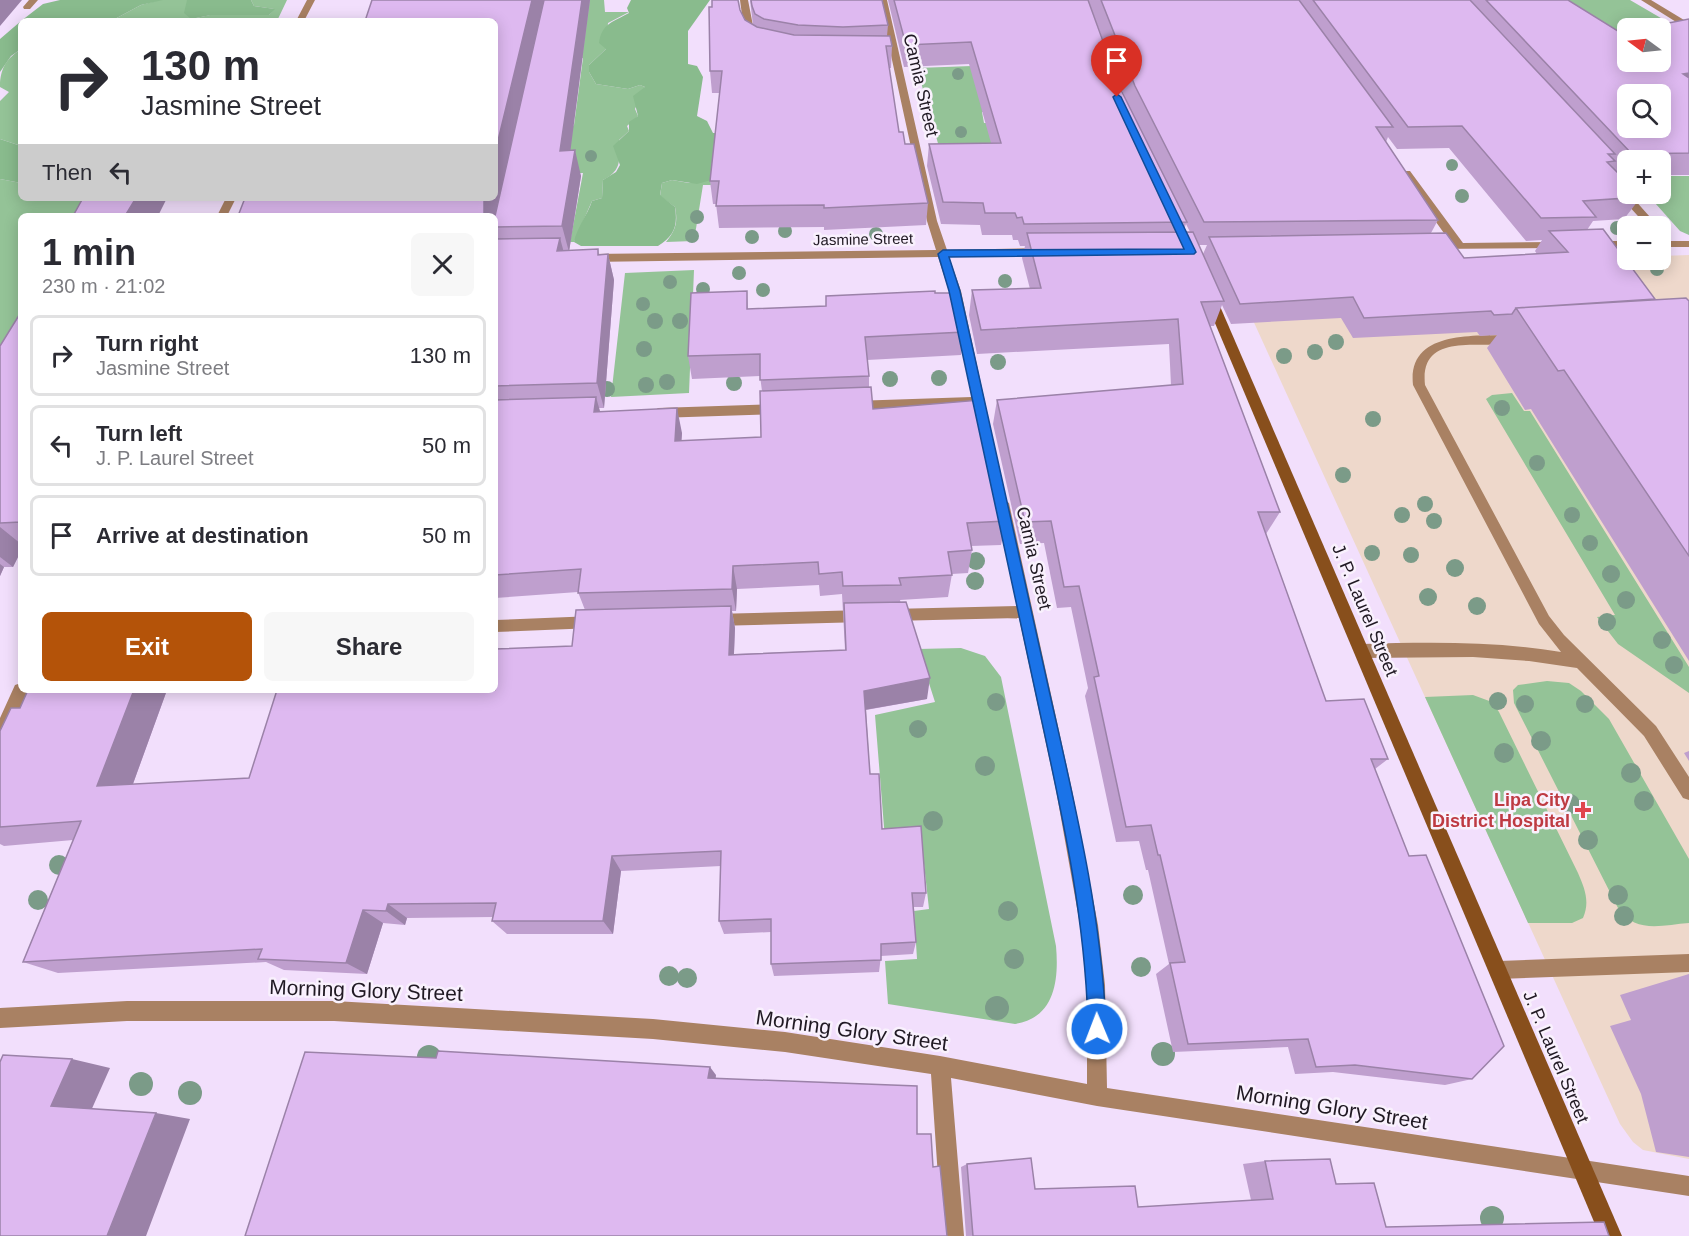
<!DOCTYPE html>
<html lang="en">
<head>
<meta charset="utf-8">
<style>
  body { margin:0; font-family:Arial,sans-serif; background:#f7f7f7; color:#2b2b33; height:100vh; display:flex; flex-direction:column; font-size:22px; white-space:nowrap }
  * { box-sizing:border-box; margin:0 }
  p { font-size:20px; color:#7c7c81 }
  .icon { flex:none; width:33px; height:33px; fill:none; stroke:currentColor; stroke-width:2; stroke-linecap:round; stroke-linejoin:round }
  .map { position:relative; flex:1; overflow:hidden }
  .details { position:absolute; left:18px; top:213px; width:480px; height:480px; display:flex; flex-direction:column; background:#fff; border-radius:9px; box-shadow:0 3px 15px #0003 }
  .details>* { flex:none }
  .banner { position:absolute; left:18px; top:18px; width:480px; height:183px; border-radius:9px; box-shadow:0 3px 15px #0003; background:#fff; color:#2b2b33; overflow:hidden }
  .needle { width:39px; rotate:285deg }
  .fabs { position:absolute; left:1617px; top:18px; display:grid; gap:12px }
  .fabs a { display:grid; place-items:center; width:54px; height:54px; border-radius:9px; background:#fff; box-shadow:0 3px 15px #0003; font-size:30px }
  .pin { position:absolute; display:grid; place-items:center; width:51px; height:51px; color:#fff; margin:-62px -26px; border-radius:50% 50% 50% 0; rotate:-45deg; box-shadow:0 0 6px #0007 }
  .pin .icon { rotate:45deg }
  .me { position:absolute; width:66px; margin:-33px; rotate:359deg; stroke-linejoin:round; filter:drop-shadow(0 0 4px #0008) }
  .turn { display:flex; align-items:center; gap:21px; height:126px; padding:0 24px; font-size:27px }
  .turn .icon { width:78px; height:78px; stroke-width:2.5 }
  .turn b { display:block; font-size:42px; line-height:51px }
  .then { display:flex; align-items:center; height:57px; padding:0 24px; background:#0003; gap:12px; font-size:22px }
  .round { display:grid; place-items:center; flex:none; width:63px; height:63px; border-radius:9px; background:#f7f7f7 }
  .headline { display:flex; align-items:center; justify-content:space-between; height:102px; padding:0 24px }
  h1 { font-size:36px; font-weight:800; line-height:45px }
  .primary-button { display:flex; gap:12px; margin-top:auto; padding:12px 24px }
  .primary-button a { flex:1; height:69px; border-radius:9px; background:#b45309; color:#fff; font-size:24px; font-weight:800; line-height:69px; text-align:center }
  .primary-button a+a { background:#f7f7f7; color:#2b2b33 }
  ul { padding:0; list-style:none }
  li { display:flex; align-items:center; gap:18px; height:81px; margin:0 12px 9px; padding:0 12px; border:3px solid #e1e1e2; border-radius:9px }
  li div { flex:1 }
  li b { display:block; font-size:22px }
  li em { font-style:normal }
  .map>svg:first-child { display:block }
  .medical { fill:#eed8cb }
  .green { fill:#94c397 }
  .forest { fill:#89bb8d }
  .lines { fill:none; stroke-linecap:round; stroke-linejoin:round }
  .lane { fill:#a98163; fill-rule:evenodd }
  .street { fill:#a98163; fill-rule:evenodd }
  .secondary { fill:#884f1c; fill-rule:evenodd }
  .tree { fill:#7b9b88 }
  .wall { fill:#bf9fce; fill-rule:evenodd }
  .shaded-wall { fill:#9b82a8 }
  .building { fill:#deb9f0; stroke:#9b82a8; stroke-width:1.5; fill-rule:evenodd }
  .route { fill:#1a73e8; stroke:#114b97; stroke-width:1.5 }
  .health-dot { fill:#e0444e; stroke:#f9f1fd; stroke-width:2 }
  .labels { text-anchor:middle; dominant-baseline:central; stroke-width:5; stroke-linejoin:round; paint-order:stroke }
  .far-street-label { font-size:15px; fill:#201923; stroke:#f9f1fd }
  .street-label { font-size:18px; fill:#201923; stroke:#f9f1fd }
  .health-label { font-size:18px; font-weight:bold; fill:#be3a42; stroke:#f9f1fd; text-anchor:end }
  .near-street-label { font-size:21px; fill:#201923; stroke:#f9f1fd }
</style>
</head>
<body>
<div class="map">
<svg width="1689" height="1236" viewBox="0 0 1689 1236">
  <rect width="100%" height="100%" fill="#f2dffc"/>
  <path class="medical" d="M1689,255v904l-46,-9 -10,-8 -13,-18 -390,-854 9,-10 388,-4 1,4h32l1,-4z"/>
  <path class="green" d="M159,0h28l4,19 19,-4h59l5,-6 -20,-3 -3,-6h36l-10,21h-166l30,-16z
    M555,0h49l1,12h24l-21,11 -2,26 -17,16v7l7,12 32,5 12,-4 5,2 -10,22 3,7 -11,10 2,5 -10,9c0,19 4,30 -16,40l-1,18 -10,3 -18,41h-4l13,-69 -66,2 57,-50 9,-67 -42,1z
    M1526,0h104l48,28h-50v34h32l22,34z
    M21,49v97l-21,-7v-38l9,-9 -9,-5c0,-18 6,-28 21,-38z
    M999,65l14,46 -31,1 2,11h33l11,40 -84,2 -27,-97z
    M725,176l29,9h-51l-9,56 -28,1c10,-12 12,-20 9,-35l-15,-11 2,-13 10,-3 17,3z
    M1661,176h28v59l-9,-4 -33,-37h13z
    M0,179l21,4v15h91l-10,18h-81v153l-21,27z
    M694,270l-5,123 -78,4 14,-124z
    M1512,393l12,18h6l159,256v26l-71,-49 -21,-27 18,-2 -129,-216 6,-4z
    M961,648l24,8 16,21 55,269c3,34 -1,72 -41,78l-127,-20 -3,-43 32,-2 -3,-48 15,-2 -8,-72 -36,2 -10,-124 60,-13 -17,-53z
    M1547,681l22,2 12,8 28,28 80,140v64c-27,2 -54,11 -71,-15l-104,-205 -1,-13 5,-5z
    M1473,695l19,7 7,10 79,161c7,16 12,29 5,45l-11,5h-44l-103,-226z"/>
  <path class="forest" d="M60,0h103l-22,5 -30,16h-90l22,-17z
    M187,0h64l3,6 21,3 -6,6h-58l-20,4 -7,-6z
    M631,0h79l-22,31v33l9,2 6,11 -6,39 10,5 6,12h22l-10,43 -28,8 -25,-4 -10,3 -2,12 15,12c3,19 -1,29 -17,39h-77l-7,-4c3,-15 13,-26 18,-41l10,-3 1,-18 13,-8 4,-7 -7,-19 16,-15v-9l9,-6 -5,-20 12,-9 -5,-2 -12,4 -32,-5 -7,-12v-7l17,-16 -7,-6c3,-20 14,-21 30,-30l-2,-5z
    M21,21v28l-10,7 -11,16v-33z
    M0,139l21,7v37l-21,-4z"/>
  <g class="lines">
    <path class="lane" d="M29,0h9l-8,9h-6l-1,-2z
      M740,0h8l8,41h-6l-6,-11z
      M1512,335l4,1v6c-33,9 -97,-13 -91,43l124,231 15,19 92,91 33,51v23l-6,-2 -39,-62 -67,-68 -48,-7 -56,-4 -111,1 -5,-2 -3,-5 3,-5 5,-2c66,-2 134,-3 199,8l-22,-28 -126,-239c-6,-55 61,-49 99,-50z
      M1689,954v18l-190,7 -7,-2 -2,-7 2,-7 7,-2z"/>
    <path class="street" d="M307,0h8l-11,21h-8z
      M879,0h8l50,221 10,29 96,-2 6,4 -6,4 -94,1 12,34 28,130 -6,5 -6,-5 -4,-15 -120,5 -6,-5 6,-5 119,-4 -23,-106 -11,-34 -348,5 -6,-4 6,-4 346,-4 -9,-29z
      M1641,0h10l38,23v7z
      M1402,171h8l53,72 96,-1 6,3 -6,3 -127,1v-4l19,-2 -50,-70z
      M1617,189h8l33,37h-11l-30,-33z
      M226,198h10l-9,18h-10z
      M1595,241h33v6l-37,-1v-4z
      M1660,241h29v6h-29z
      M781,404l6,5 -6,5 -123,4 -6,-5 6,-5z
      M1002,498l7,5 63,287 26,135 7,60 2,103 582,88v20l-592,-90 -146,-28 13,158h-22l-11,-162 -146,-22 -132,-13 -319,-18h-207l-127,7v-20l127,-7h207l319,18 132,13 155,24 147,28v-99l-7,-60 -24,-135 -37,-172 -128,3 -5,-2 -2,-4 2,-4 5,-2 126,-3 -22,-103z
      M864,610l5,2 2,4 -2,4 -5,2 -150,4 -5,-2 -3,-4 3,-4 5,-2z
      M594,616l5,2 3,4 -3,4 -5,2 -99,4v-12z
      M21,683v7h8l-23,51 -6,2v-25l15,-33z"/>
    <path class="secondary" d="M1210,293l6,4 406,939h-22l-396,-939z"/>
  </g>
  <g class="tree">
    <circle cx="958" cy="74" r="6"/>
    <circle cx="961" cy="132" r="6"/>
    <circle cx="591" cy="156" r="6"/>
    <circle cx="1452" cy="165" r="6"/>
    <circle cx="1462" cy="196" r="7"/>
    <circle cx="697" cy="217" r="7"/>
    <circle cx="1617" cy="228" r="7"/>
    <circle cx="785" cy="231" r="7"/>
    <circle cx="876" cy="234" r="7"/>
    <circle cx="692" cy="236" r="7"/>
    <circle cx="752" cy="237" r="7"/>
    <circle cx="1657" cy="269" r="7"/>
    <circle cx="739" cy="273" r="7"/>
    <circle cx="1005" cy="281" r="7"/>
    <circle cx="670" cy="282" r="7"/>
    <circle cx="703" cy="289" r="7"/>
    <circle cx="763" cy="290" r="7"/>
    <circle cx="643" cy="304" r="7"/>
    <circle cx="655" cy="321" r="8"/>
    <circle cx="680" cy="321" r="8"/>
    <circle cx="1336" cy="342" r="8"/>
    <circle cx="644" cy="349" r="8"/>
    <circle cx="1315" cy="352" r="8"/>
    <circle cx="1284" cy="356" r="8"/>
    <circle cx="998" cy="362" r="8"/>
    <circle cx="939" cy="378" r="8"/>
    <circle cx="890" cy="379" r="8"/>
    <circle cx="667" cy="382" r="8"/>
    <circle cx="734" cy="383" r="8"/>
    <circle cx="646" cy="385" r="8"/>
    <circle cx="607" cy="389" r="8"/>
    <circle cx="1502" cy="408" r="8"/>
    <circle cx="1373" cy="419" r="8"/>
    <circle cx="1537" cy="463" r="8"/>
    <circle cx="1343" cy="475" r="8"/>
    <circle cx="1425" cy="504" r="8"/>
    <circle cx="1402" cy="515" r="8"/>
    <circle cx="1572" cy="515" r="8"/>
    <circle cx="1434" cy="521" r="8"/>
    <circle cx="1590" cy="543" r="8"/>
    <circle cx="1372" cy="553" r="8"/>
    <circle cx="1411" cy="555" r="8"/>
    <circle cx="976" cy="561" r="9"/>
    <circle cx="1455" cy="568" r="9"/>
    <circle cx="1611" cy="574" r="9"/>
    <circle cx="975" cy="581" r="9"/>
    <circle cx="1428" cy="597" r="9"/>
    <circle cx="1626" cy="600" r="9"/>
    <circle cx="1477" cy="606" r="9"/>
    <circle cx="1607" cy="622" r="9"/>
    <circle cx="1662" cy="640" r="9"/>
    <circle cx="1674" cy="665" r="9"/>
    <circle cx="1498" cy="701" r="9"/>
    <circle cx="996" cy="702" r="9"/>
    <circle cx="1525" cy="704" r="9"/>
    <circle cx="1585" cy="704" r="9"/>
    <circle cx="918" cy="729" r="9"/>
    <circle cx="1541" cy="741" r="10"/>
    <circle cx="1504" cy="753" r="10"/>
    <circle cx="985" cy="766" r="10"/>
    <circle cx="1631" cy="773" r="10"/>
    <circle cx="1644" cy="801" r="10"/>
    <circle cx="1570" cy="804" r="10"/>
    <circle cx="933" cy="821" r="10"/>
    <circle cx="1588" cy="840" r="10"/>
    <circle cx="59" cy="865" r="10"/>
    <circle cx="1133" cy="895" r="10"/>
    <circle cx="1618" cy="895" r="10"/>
    <circle cx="38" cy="900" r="10"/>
    <circle cx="1008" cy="911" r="10"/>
    <circle cx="1624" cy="916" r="10"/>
    <circle cx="1014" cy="959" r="10"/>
    <circle cx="1141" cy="967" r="10"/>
    <circle cx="669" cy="976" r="10"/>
    <circle cx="687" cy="978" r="10"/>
    <circle cx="997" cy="1008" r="12"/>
    <circle cx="1163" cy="1054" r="12"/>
    <circle cx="429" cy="1057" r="12"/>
    <circle cx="141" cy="1084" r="12"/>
    <circle cx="190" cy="1093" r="12"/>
    <circle cx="1492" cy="1218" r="12"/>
  </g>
  <path class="wall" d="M372,0h218l-20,150 11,26 -12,75 29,-2 1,5h9l6,26 -10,128h-5l1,4 82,21 -1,8 80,-4 1,-46 -2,-15 -68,3 -4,-23 59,-65 1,18 78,-3 109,-13 29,39 -3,23 -94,5 2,16v11l4,22 133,112 -5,24 -30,1 1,4 -4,23 -16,1 -4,23 -48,3 27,99 -61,11 4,64 12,55 44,64 -3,14h-9l2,35 -3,12 -32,2 -2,16 -105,4 -3,-12v-32l-47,2 -5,-13 2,-55 -100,5 -8,63h-106l-15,-13 1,-4 -86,1 -2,7 -22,-2 -16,51 -83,-4 -18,-8 -208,11 -35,-11 50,-122 -69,6 -4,-2v-113l20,-23 8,-18h139l-34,94 116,-6 323,-132 13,-36 -7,-18 -83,6v-359h2l-2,-6v-35zM819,585l1,11 22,-2 3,56 -111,4 1,-26 -3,-17h4l1,-22z
    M750,0h132l6,25 -1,11 5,10 -1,22h-2l10,64 29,71 -2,22 -102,5v-3l-105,1 -3,-24h-3l-3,-23 10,-88h-8l-2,-22 29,-66 1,5 5,10 8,5z
    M888,0h200l32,88 5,10 -37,-98h480l53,33 68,-14v156h-29v-15h-32v16h-7l20,21 -17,22 -31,2 -6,9 68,69 34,2v360l-158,-252 -6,1 -38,-62 10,-13 -17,1 -3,-4 -124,6 -12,-20 -110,6 -9,-19 -8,21h-4l70,186 -14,22 60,167 62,58 -13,10 97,310 -27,6 -112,-13 -38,2 -7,-27 -115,5 -17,-78 13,-10 -21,-94h-2l-7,-29 -23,1 -31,-146 3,-8 -17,-81 -14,1 -13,-65 -24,1 -27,-120 4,-24 174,-15 -2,-41 -192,10 -8,-39 3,-25 58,-1 -8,-31 3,-12h-5l-2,-6h-5l-1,-5h-30l-2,-10 -39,-1 -14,-58 2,-22 62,-1 -22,-79 -65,3zM1388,137l9,12 52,-1 77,93 16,-1 -7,11 2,3 -73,4 -33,-25 7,-13 -52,-78zM1186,224l4,8h-7zM1199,245h8l-4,9z
    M21,312v239l-8,16h-9l-4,9v-230z
    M1689,751v10l-5,-8z
    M1689,974v183l-33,-5 -15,-58 -31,-68 21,-6 -11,-25z
    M1265,1161l71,23 50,43 223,9h-643l-5,-69 6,-3 68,25 103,18 113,-7 -8,-36z"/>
  <path class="shaded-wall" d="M0,0h22l-22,26z
    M532,0h12l-49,216h-11v-18h11v-45z
    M582,0h8l-23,177 -7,-26z
    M1689,73v18l-6,-17z
    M575,150l6,26 -12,76 -7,-26z
    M136,198h31l-9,18h-33z
    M560,238l7,26 -10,-13z
    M608,254l6,26 -10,128 -7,-25z
    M596,397l7,25 -9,-10z
    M677,408l5,25 -2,33 -5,-25z
    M0,527l21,17v7l-8,16 -13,-10z
    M0,564l4,3 -4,9z
    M733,566l4,23 -1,22 -4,-22z
    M731,606l4,22 -2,47 -4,-20z
    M930,678l-3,21 -63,11v-19z
    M134,690h33l-41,113 -29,-17z
    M612,856l9,15 -8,63 -10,-13z
    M388,904l19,14 -2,7 -19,-14z
    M363,910l20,13 -16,51 -21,-11z
    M72,1059l38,9 -20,45 -39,-7z
    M710,1067l6,8 -1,11 -7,-8z
    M156,1113l34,6 -44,117h-39z"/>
  <path class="building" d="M372,0h160l-37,153v-132h-130z
    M544,0h38l-22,151 15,-1 -13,76 -67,1v-11z
    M712,0h26l2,10 5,10 12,7 37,8 96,1 2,10h-6l13,86h4l2,12h9l14,59 -104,5v-3l-108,1 3,-25h-9l12,-110h-12l-1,-64h3z
    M751,0h131l6,25 -45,2 -45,-2 -34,-6 -9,-5 -3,-8z
    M894,0h194l32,88 67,134 -163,2 -2,-7 -5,1 -2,-5h-30l-2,-10 -40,-1 -14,-58 72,-1 -30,-101 -65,3z
    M1101,0h198l94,127h-17l62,93 -234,2 -69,-136z
    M1313,0h157l145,154h-7l7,7 -8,1 21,21v11h10l3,3 -58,4 13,16 -55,1 -79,-92 -54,1z
    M1486,0h82l53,33 7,-1v30h32v-34h-17l46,-9v54l-6,1 6,4v75l-57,1zM1628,94h32v34h-32z
    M83,198h53l-11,18h-52z
    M245,198h239v18h-246z
    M1603,229l52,70 -139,9 -4,6 -18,1 -3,-4 -127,7 -11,-21 -113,7 -31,-67 237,-4 18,25 104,-6 -19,-21z
    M1193,232l31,69 -23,1 79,210h-22l68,189 38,-2 24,60h-17l38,97 17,-1 78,191 -32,33 -117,-14 -39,2 -8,-28 -120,5 -18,-81 15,-1 -25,-107h-2l-7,-30 -25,2 -32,-150 5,-1 -20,-90 -15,1 -13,-66 -26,1 -28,-122 186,-16 -5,-65 -197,11 -9,-40 69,-2 -14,-55z
    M560,238l-3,13 41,-2v6l10,-1 -11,129 -102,3v-147z
    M747,291v18l79,-3v-10l109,-5v2h20l9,39 -99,5 4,39 -109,4v-26l-72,2 3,-63z
    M1686,298l3,3v255l-125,-186 -6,1 -42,-63z
    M21,312v210l-21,1v-177z
    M871,387l2,22 107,-9 26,121 -39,2 5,27 -24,2 4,23 -53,3 2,7 -58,1 -1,-14 -23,2 -1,-12 -85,4 -1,23 -154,4 3,-24 -86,6v-175l101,-3 -2,15 83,-4 -2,33 86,-4 -1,-46z
    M906,602l24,76 -66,13 6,83h9l3,55 39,-3 5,67h-14l4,49 -35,2v16l-110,4v-45l-52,2 2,-70 -109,5 -9,65h-111l4,-18 -108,1 -2,7 -23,-1 -17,53 -88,-4 4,-10 -239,13 58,-141 -81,6v-96l11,-23h9l8,-18h106l-37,96 152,-8 28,-88h218v-41l77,-3 4,-36 155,-4 -2,49 117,-5 -2,-47z
    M438,1051l272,16 -2,11 209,8v48h14l2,33 7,-1 7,70h-702l60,-184 131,6z
    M3,1055l69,4 -21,47 105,7 -49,123h-107v-174z
    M1031,1158l4,31 100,-3 3,21 135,-8 -8,-38 65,-2 6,25 38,-1 12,44 218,-5 5,14h-636l-6,-72z"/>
  <path class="route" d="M1117,94l4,3 75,155 -2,2 -245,3 11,34c30,133 59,266 89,399 25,111 53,224 57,339l-3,6 -6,3 -6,-3 -3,-6c-2,-115 -29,-228 -53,-339 -29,-133 -57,-266 -86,-399l-11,-37 5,-4 241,-1 -71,-152z"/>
  <path class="health-dot" d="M1580 801h6v6h6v6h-6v6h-6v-6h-6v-6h6z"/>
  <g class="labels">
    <g class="far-street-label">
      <text transform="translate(863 239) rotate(-1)">Jasmine Street</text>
    </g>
    <g class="street-label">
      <text transform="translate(921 85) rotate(77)">Camia Street</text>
      <text transform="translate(1034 558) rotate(77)">Camia Street</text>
      <text transform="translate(1365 610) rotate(67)">J. P. Laurel Street</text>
      <text transform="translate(1556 1057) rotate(67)">J. P. Laurel Street</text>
    </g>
    <g class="health-label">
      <text x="1570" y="800">Lipa City<tspan x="1570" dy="21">District Hospital</tspan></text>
    </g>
    <g class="near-street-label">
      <text transform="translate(366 990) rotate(2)">Morning Glory Street</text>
      <text transform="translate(852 1030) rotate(8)">Morning Glory Street</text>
      <text transform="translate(1332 1107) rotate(9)">Morning Glory Street</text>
    </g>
  </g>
</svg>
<div class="fabs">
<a><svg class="needle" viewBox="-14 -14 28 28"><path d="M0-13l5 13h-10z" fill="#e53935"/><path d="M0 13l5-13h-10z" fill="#7c7c81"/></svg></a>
<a><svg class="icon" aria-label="search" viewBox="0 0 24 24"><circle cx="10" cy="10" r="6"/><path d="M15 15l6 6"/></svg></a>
<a>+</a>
<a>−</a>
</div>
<div class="pin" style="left:1117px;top:97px;background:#d93025"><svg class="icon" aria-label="arrive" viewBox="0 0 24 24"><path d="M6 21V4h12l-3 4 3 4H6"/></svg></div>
<svg class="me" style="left:1097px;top:1029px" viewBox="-20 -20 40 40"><circle r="17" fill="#1a73e8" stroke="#fff" stroke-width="3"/><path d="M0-11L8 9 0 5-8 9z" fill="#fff"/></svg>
<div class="banner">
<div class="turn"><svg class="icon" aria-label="right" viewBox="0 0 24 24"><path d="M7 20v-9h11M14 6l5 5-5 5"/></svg><div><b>130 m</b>Jasmine Street</div></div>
<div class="then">Then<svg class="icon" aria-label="left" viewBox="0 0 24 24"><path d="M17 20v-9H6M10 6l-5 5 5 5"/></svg></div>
</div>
<section class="details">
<div class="headline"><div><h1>1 min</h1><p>230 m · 21:02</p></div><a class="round"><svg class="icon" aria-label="close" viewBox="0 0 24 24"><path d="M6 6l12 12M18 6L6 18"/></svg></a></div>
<ul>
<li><svg class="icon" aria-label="right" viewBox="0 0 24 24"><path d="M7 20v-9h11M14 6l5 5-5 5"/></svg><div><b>Turn right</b><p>Jasmine Street</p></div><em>130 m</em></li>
<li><svg class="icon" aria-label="left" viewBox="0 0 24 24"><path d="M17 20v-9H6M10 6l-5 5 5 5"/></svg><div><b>Turn left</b><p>J. P. Laurel Street</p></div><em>50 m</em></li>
<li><svg class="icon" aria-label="arrive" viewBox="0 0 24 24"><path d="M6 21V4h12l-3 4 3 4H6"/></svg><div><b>Arrive at destination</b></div><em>50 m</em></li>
</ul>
<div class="primary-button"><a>Exit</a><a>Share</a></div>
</section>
</div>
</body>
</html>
